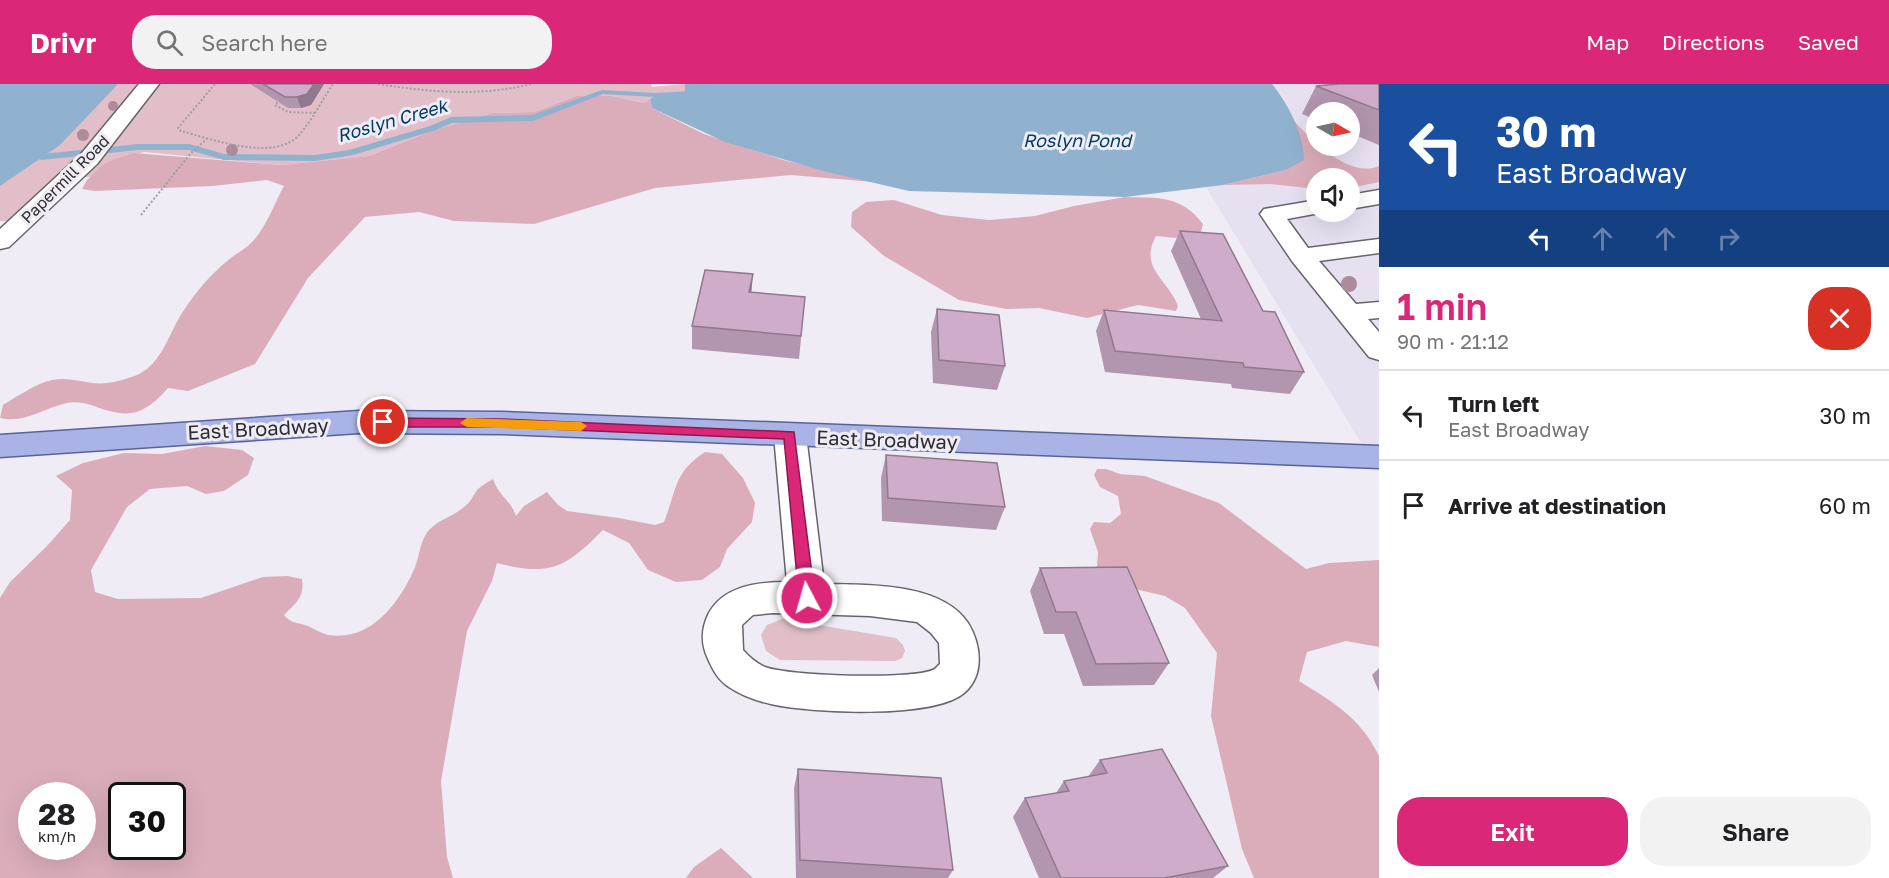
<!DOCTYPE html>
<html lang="en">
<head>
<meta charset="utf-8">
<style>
  body { margin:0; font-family:"Golos Text",sans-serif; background:#f2f2f2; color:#202124; height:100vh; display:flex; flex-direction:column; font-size:22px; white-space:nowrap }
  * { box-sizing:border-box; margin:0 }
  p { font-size:20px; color:#757577 }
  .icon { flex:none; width:33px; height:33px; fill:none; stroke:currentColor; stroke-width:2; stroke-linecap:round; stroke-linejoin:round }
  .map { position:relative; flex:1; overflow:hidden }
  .details { display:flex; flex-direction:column; background:#fff; width:510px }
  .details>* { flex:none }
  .banner { background:#1a4fa0; color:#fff; overflow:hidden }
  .needle { width:39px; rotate:99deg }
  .fabs { position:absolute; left:1306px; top:18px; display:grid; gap:12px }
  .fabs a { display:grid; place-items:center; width:54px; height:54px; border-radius:50%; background:#fff; box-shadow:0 6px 24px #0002; font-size:30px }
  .speed { position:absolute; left:18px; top:698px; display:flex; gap:12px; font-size:30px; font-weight:700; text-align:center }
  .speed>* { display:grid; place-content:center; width:78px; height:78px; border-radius:50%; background:#fff; box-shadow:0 6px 24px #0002; line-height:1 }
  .speed small { font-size:15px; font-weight:400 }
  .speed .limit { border:3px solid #111; border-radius:9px; background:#fff; color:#111 }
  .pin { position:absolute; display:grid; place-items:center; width:51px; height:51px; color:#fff; margin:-26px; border:3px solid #fff; border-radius:50%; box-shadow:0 2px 6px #0007 }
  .me { position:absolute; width:66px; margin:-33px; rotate:354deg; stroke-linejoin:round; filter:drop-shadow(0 0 4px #0008) }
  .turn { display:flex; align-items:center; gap:21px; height:126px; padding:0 18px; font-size:27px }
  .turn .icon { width:78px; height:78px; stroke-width:2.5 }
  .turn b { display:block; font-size:42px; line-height:51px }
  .lanes { display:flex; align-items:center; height:57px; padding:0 18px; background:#0003; justify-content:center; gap:30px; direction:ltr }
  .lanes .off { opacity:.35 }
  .round { display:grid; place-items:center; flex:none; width:63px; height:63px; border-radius:24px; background:#f2f2f2 }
  .head { display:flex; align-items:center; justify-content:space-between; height:102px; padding:0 18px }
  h1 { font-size:36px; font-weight:600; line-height:45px; color:#db2777 }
  .primary-button { display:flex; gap:12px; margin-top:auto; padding:12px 18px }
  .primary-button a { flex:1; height:69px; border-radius:24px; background:#db2777; color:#fff; font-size:24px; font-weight:600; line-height:69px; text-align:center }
  .primary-button a+a { background:#f2f2f2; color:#202124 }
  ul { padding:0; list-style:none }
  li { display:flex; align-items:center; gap:18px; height:90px; padding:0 18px; border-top:2px solid #e0e0e0 }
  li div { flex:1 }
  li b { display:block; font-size:22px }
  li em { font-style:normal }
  header { display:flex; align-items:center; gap:36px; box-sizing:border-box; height:84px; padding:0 30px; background:#db2777; color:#fff }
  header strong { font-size:28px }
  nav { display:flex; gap:33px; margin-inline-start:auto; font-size:21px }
  .search { width:420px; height:54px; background:#f2f2f2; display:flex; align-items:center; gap:15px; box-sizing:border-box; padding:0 21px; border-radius:24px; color:#757577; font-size:22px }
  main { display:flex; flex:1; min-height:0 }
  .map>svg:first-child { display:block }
  .built { fill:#e6e0f0; fill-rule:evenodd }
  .green { fill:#e1bec8 }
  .forest { fill:#dbadba; fill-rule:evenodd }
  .water { fill:#90b2cf }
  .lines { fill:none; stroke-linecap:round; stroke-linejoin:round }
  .stream { fill:#90b2cf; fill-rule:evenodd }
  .minor-casing { stroke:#67646c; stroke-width:3 }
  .major-casing { stroke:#59639a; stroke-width:3 }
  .path { stroke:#a09ea4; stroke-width:2; stroke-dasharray:2 2; stroke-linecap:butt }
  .minor { fill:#fff; fill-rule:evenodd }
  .major { fill:#a9b3e5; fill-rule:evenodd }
  .tree { fill:#ac8b9a }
  .wall { fill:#b295ae }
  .shaded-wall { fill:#91798d }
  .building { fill:#cfadca; stroke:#91798d; stroke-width:1.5 }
  .route { fill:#db2777; stroke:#8e194d; stroke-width:1.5 }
  .slow { fill:#f59e0b }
  .labels { text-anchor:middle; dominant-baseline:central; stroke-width:6; stroke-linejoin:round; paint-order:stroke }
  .far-street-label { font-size:16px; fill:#2e2d30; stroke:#efecf5 }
  .far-water-label { font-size:18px; font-style:italic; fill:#023d63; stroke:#efecf5 }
  .street-label { font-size:20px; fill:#2e2d30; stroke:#efecf5 }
</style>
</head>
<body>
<header>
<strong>Drivr</strong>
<div class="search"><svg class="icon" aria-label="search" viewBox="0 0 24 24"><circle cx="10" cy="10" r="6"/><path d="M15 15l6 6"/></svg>Search here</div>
<nav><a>Map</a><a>Directions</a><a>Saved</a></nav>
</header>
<main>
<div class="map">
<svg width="1379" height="794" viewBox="0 0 1379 794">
  <rect width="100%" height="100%" fill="#efecf5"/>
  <path class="built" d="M1272,0h107v373l-10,-1 -163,-269 17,-2 77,-47 -16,-40zM1317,28h33v34h-33zM1317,94h33v34h-33z"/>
  <path class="green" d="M0,0h651l1,3 33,-3v8c-17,7 -21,-4 -41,11l-32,-7h-36l-42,16 -42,1 -61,18 -62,25 -88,9 -137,-13 -34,9 -20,16h-31l-51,44h-8z
    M782,535l114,19 7,7 2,6 -3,7 -7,3 -115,-1 -14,-9 -5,-16 6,-10z"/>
  <path class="forest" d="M576,12h36l32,7 6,-4 2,9 52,26 79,26 91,22 -83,-7 -136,13 -121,36 -80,-3 -35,-9 -54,5 -57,61 -53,86 -67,27 -20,-3c-25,28 -39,31 -74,18 -8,-3 -19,-5 -27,-3 -24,5 -42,21 -67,15l3,-13c15,-9 32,-21 49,-25 14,-3 27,1 40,3 15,2 32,-3 45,-8 25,-11 32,-42 45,-62 13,-20 27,-37 45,-52 7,-6 15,-10 22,-16 16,-14 25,-41 35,-59l-17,-6 -55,6 -117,5 -13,-2 5,-9 13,-13 10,-6 24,-8 147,12 88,-9 62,-25 61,-18 42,-1z
    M1293,36c19,20 56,59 86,46v16l-29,6v-10h-33v11l-48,-5 -46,1 63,-15 14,-32z
    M1125,113c33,1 56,-2 78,27l-2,8 -25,6 -20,-2c-18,32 13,44 22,70l-2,5 -38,-6 -51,13 -48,-10 -33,1 -47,-9 -75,-44 -33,-29 1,-15 14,-10 28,-2 48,15 47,5 46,-4 39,-10z
    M205,362l37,4 12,8 -6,17 -24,16 -18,3 -19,-8 -37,3 -23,18 -36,63 4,22 23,7 83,-1 62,-21 24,-1 15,3c3,18 -6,24 -18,36 8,9 13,7 24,11 7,3 12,7 21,9 42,7 72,-34 86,-68 5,-12 5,-28 15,-38 10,-10 24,-13 34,-22 7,-5 9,-12 14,-18 4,-4 10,-7 15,-10 6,18 18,21 23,37l8,-10 23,-14 11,13 9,6 52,7 36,7 9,-3c13,-32 9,-49 41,-70l17,2 21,24 12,25 -3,19 -25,27 -7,18 -18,13 -26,2 -28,-12 -19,-27 -26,-13c-37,37 -52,47 -106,33l-5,18 -25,50 -26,150 6,76 6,21h-453v-280l10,-16 37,-36 23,-26 2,-30 -16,-14 27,-13 41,-10 38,1zM32,711h50v51h-50zM122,711h50v51h-50z
    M1097,385h9l14,5 25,2 74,27 87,66 23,-6 50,-3v87l-33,-6 -39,11 -8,29c34,21 62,37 80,75v122h-125l-12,-29 -31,-133 6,-63 -32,-45 -20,-12 -39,-9 -35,-15 6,-6 1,-14 -8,-23 4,-7 16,1 11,-9 -3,-18 -18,-9 -6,-12z
    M721,764l32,30h-67l8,-11z"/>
  <path class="water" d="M0,0h118l-58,61 -60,41z
    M685,0h587c16,19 32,51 32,76l-18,10 -63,15 -98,12 -216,-6 -86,-20 -98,-29 -73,-34 -2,-9c11,-9 23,-2 35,-7z"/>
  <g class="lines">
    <path class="stream" d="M710,0h12l-29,11 -38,2 -52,-3 -70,27 -81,2 -16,7 -83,25 -38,6 -91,-1 -35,-10h-51l-96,10 -42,-11v-6l42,11 96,-10h51l35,10 91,1 34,-5 81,-24 21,-9 81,-2 70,-25 53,3 37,-2z"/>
    <defs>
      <path id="minor" d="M139,0h20l-62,80 -88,83 -9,2v-20l81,-75z
        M1379,106v14l-29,5v-14z
        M1317,116v12h8l-38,7 21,29 71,-9v14l-60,8 37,43 23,-2v16l-11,1 11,13v28l-10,-3 -77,-96 -32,-47 4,-5z
        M790,340l11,3 5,8 18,149c43,1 117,-2 144,39 13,21 17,52 -4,70 -30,26 -155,20 -193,11 -14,-3 -30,-9 -42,-17 -11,-7 -16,-17 -21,-28 -7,-15 -7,-29 0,-44 14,-29 50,-33 79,-33l-13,-147 5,-8zM773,529l97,3 47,6 14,11 8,10 1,21c-3,2 -4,5 -7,6 -23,10 -145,6 -168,-3 -9,-4 -16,-10 -22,-17l-1,-25 11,-10z"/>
      <path id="major" d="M359,327l143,1 877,34v22l-877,-34 -143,-1 -359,24v-22z"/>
    </defs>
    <use href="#minor" class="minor-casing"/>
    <use href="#major" class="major-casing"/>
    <path class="path" d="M215,0l-37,44 3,3c30,8 95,32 119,3 13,-15 22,-34 33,-50
      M378,0c51,8 102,13 153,0
      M280,15l-5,6 13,7 27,1
      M141,131l50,-62 17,-15"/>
    <use href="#minor" class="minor"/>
    <use href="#major" class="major"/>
  </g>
  <g class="tree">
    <circle cx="113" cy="22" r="5"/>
    <circle cx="83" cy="51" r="6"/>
    <circle cx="232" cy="66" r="6"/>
    <circle cx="1349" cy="200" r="8"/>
  </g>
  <path class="wall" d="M250,0h74l-13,21 -10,3h-13z
    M1379,0v61l-29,-12v-21h-33v8l-15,-6 14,-28z
    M1180,147l124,141 -14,22 -58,-6 -1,-4 -126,-12 -9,-41 8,-21 97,9 -30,-68z
    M752,208l53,5 -6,62 -107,-10v-23z
    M937,225l68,57 -8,24 -64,-7 -2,-51z
    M886,371l119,52 -9,23 -114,-9 -1,-43z
    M1040,484l129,95 -15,22 -71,1 -19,-52h-20l-14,-43z
    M1379,584v24l-7,-17z
    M1100,676l128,106 -15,12h-174l-26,-61 12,-19 31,-5 8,-12 24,-4z
    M798,685l155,101 -5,8h-152l-2,-90z"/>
  <path class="shaded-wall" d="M314,0h10l-13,21 -10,3 -4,-11z
    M753,190l-2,23 -2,-5z"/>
  <path class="building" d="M263,0h51l-7,10 -10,3h-12z
    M1339,0h40v26l-63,-24z
    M1180,147l43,3 40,77 12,1 29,60 -60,-5 -1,-4 -128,-12 -11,-41 118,11z
    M705,186l48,4 -4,18 56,5 -4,39 -109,-10z
    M937,225l62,6 6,51 -66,-6z
    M886,371l111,8 8,44 -117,-9z
    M1127,483l42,96 -73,1 -20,-52h-20l-16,-44z
    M1162,665l66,117 -64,12h-103l-36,-80 44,-7 -5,-10 43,-8 -7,-13z
    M798,685l143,9 12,92 -153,-10z"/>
  <path class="route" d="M383,334l119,1 292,13 21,166 -3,4 -5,2 -5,-2 -3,-4 -15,-159 -282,-12h-119l-6,-5z"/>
  <path class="slow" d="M467,334l114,4 6,4 -6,5 -114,-4 -7,-4z"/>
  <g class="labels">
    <g class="far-street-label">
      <text transform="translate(65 95) rotate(-45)">Papermill Road</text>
    </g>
    <g class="far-water-label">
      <text transform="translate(392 36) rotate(-16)">Roslyn Creek</text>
      <text x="1077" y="56">Roslyn Pond</text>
    </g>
    <g class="street-label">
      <text transform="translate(258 344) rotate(-3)">East Broadway</text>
      <text transform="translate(887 355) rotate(2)">East Broadway</text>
    </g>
  </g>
</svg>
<div class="fabs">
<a><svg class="needle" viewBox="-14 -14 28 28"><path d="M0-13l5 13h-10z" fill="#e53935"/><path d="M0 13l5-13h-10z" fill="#757577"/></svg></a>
<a><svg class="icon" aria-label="sound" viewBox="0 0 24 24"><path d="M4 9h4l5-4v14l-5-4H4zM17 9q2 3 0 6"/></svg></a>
</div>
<div class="speed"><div>28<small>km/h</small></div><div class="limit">30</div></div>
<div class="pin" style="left:383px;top:338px;background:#d93025"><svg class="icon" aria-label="arrive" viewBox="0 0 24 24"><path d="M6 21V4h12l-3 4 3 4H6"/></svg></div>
<svg class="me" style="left:807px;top:514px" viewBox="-20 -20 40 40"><circle r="17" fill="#db2777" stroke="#fff" stroke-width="3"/><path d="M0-11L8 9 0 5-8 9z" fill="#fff"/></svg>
</div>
<section class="details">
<div class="banner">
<div class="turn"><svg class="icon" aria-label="left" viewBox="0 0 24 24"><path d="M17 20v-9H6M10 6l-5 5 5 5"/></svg><div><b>30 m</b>East Broadway</div></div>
<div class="lanes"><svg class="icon" aria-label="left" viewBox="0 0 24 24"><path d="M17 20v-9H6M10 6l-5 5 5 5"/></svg><svg class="icon off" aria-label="ahead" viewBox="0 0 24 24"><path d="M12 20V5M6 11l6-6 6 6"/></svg><svg class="icon off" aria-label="ahead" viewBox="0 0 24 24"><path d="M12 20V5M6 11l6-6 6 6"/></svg><svg class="icon off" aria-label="right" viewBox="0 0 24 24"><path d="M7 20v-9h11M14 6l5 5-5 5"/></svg></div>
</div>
<div class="head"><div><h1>1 min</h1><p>90 m · 21:12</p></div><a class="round" style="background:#d93025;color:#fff"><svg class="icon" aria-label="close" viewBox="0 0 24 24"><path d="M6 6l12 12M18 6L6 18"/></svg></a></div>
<ul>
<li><svg class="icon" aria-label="left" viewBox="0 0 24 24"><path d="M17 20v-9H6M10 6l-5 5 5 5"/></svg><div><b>Turn left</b><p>East Broadway</p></div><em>30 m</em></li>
<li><svg class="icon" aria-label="arrive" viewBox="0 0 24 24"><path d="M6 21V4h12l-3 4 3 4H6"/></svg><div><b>Arrive at destination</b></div><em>60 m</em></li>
</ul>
<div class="primary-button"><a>Exit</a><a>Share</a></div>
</section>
</main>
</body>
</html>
